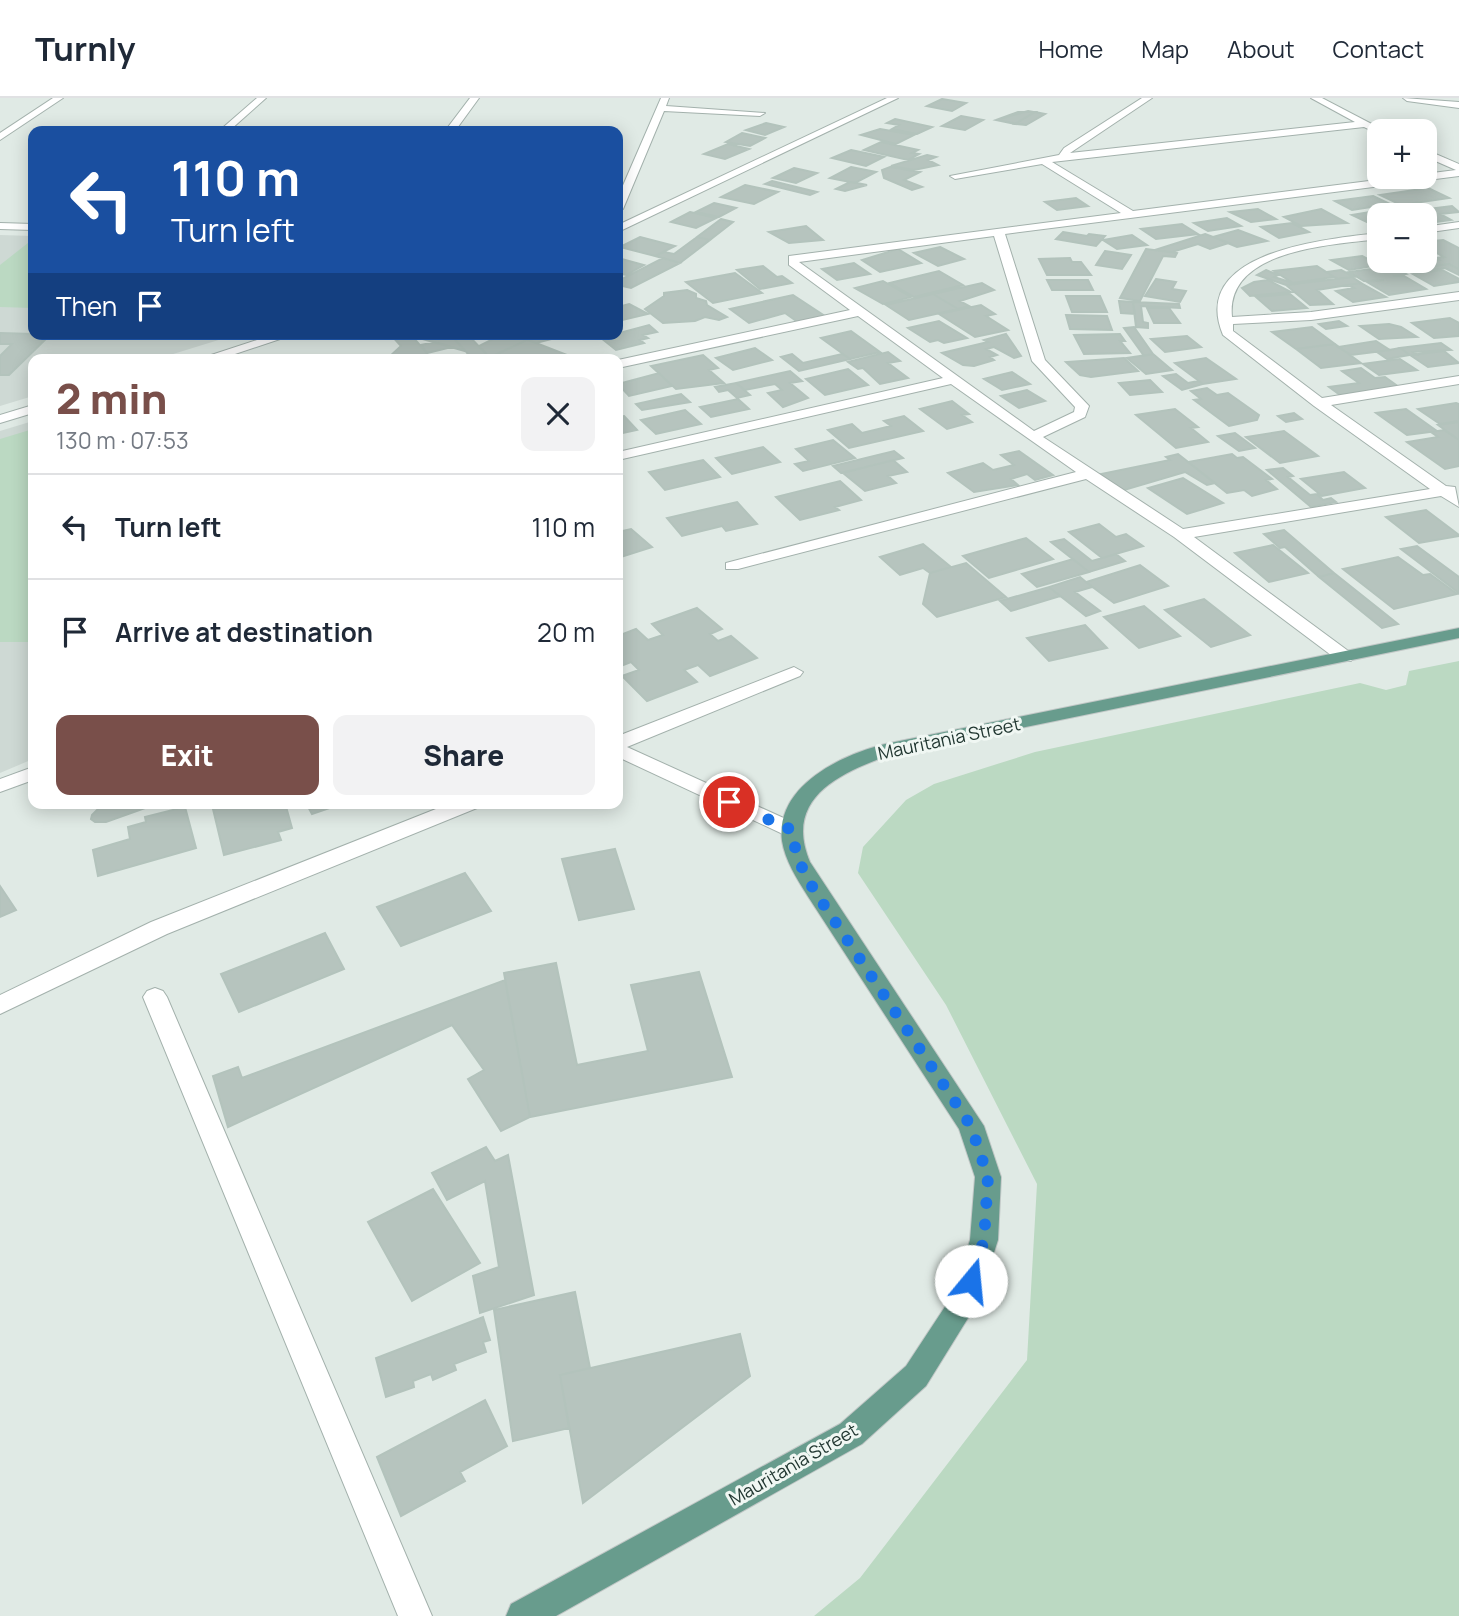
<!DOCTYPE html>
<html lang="en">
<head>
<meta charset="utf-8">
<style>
  body { margin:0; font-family:Manrope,sans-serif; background:#f2f2f3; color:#1f2937; height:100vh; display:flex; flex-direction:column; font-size:26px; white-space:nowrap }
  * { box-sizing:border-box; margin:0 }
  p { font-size:23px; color:#747a83 }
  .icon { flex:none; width:38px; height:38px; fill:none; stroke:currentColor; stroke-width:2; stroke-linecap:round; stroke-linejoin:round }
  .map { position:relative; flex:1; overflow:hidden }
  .drawer { position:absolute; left:28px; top:256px; width:595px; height:455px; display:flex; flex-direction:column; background:#fff; border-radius:14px; box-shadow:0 4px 18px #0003 }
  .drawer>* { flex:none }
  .guide { position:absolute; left:28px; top:28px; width:595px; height:214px; border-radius:14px; box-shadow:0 4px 18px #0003; background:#1a4fa0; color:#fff; overflow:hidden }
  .tools { position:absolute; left:1367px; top:21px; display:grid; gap:14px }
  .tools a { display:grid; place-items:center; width:70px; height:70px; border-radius:14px; background:#fff; box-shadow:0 4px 18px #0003; font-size:35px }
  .pin { position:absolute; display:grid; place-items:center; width:60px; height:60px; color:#fff; margin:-30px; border:4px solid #fff; border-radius:50%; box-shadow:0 2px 7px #0007 }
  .me { position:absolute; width:77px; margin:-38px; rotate:17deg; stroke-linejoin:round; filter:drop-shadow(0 0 5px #0008) }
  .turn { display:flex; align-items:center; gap:24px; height:147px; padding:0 28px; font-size:32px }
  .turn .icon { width:91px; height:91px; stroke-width:2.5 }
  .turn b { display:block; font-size:49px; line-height:60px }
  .then { display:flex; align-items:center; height:66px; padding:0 28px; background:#0003; gap:14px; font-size:26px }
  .round { display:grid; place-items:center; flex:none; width:74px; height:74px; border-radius:14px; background:#f2f2f3 }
  .overview { display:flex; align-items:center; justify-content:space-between; height:119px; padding:0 28px }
  h1 { font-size:42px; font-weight:800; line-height:52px; color:#794f4a }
  .button { display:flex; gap:14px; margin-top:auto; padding:14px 28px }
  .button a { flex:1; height:80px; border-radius:14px; background:#794f4a; color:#fff; font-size:28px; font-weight:800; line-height:80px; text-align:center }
  .button a+a { background:#f2f2f3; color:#1f2937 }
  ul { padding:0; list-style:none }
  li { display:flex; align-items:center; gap:21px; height:105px; padding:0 28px; border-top:2px solid #e0e1e3 }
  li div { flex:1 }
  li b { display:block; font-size:26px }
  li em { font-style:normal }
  header { display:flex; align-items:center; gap:42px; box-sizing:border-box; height:98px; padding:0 35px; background:#fff; border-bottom:2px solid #e0e1e3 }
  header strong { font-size:33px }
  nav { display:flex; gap:38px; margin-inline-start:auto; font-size:24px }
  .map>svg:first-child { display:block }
  .built { fill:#ced9d4 }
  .green { fill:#bbd9c2 }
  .building { fill:#b6c4be; stroke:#b3c3bc; stroke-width:2 }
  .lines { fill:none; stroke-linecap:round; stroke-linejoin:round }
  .minor-casing { stroke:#a3b1ac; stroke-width:2 }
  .tertiary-casing { stroke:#a3b1ac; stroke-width:2 }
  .primary-casing { stroke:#c1c7c6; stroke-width:2 }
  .minor { fill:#fff; fill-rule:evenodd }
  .tertiary { fill:#fff; fill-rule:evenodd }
  .primary { fill:#689c8d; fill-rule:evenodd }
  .route { stroke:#1a73e8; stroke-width:12; stroke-dasharray:0 21.6 }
  .labels { text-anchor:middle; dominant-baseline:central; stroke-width:6; stroke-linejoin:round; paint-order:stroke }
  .street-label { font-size:18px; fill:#223832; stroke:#f0f7f3 }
</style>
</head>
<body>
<header>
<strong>Turnly</strong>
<nav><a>Home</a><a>Map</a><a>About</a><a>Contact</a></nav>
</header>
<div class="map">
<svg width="1459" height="1518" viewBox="0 0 1459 1518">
  <rect width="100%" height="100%" fill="#e0eae5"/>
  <path class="built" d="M0,137l33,1v98h205l-81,25h-124v37l-33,10z
    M33,323v338l-33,14v-342z"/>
  <path class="green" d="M33,141v69l-33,-1v-42z
    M33,331v213h-33v-203z
    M1459,563v955h-645l46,-38 167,-218 10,-176 -91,-179 -88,-132 5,-26 43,-47 28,-16 101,-32 325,-69 26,7 20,-5 3,-14z"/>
  <path class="building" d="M942,1l24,4 -14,8 -25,-5z
    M1028,13l17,3 -19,11 -30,-5z
    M1018,14h17l-20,12 -19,-4z
    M1035,14l10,2 -19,11 -11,-1z
    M961,18l22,4 -18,10 -23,-4z
    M895,21l37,8 -15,7 -25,-5 7,-4 -12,-2z
    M766,25l18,4 -19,8 -19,-5z
    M880,31l34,6 -18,9 -35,-9z
    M742,35l23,5 -15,8 -24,-4z
    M881,44l37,8 -6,3 7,1 -11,6 -44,-10z
    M728,46l21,5 -24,10 -21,-5z
    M851,52l33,7 -18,9 -34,-8z
    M927,57l9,2 -8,3 10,5 -24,5 -23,-4z
    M851,69l25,5 -21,11 -25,-5z
    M890,69l30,5 -16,8 18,7 -10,3 -28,-12 -2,-8z
    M794,70l23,5 -21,10 -23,-5z
    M772,83l45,11 -7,3 -45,-11z
    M850,84l7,1 10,2 -22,6 -9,-2z
    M745,87l33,7 -24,12 -33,-7z
    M1428,90l21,10 -48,7 -21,-10z
    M1373,98l17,8 -38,6 -17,-9z
    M1076,100l12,8 -31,4 -12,-8z
    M714,105l22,5 -17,9 -23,-5z
    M1418,106l10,5 24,-3 7,6 -19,2 11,6 -15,2 -33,-16z
    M1258,111l18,10 -25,3 -21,-10z
    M1321,111l26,14 -46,3 -17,-9z
    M1388,111l12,6h-21v8l-8,1 -19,-9z
    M690,114l26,6 -20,10 -25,-6z
    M1227,120l14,8 -33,5 -14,-8z
    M721,121l12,3 -23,18 -13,-3z
    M1292,125l17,9 -30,6 -18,-11z
    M1182,126l16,10 -42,5 -15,-10z
    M806,128l17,14 -34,3 -20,-11z
    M1238,132l29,11 -30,6 -24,-10z
    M1063,134l24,4 2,-2 16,2 -9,10 -40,-7z
    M1205,136l24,9 -19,6 -12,-5 -26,8 -17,-2z
    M1132,137l15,10 -30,4 -14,-9z
    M640,139l35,9 -20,10 -35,-9z
    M697,139l13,3 -30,23 -25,-7 9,-4 10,2z
    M1443,142l16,8v21l-10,-5 -42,6 -8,-5 40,-5 -4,-2 9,-1 -20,-11v-4z
    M940,149l24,12 -26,7 -24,-13z
    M898,151l23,14 -41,9 -18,-12z
    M1146,151l31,4 -2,4 -12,-1 -23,45 -20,-3z
    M1105,153l26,4 -9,14 -26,-4z
    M1362,158l17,9 -30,5 -18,-10z
    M618,160l26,7 -18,10 -8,-2z
    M663,160l17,5 -49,25 -13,-3v-4z
    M1070,160l2,4h9l10,13h-44l-8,-16z
    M854,165l16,11 -33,6 -15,-11z
    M1449,166l10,5v6l-14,-7 -20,3 -5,-3z
    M763,168l14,11 5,-1 10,7 -32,6 -23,-19z
    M1317,168l17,11 -41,6 -19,-12z
    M1392,168l14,8 -13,2h11l22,13 -37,6 -22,-13 17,-2 -20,1 -15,-9z
    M1266,172l12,5 -4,2 22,7 -10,1 -29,-10z
    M1341,172l13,7 -16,2 -12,-7z
    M1442,172l17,9v3l-25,4 -21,-12z
    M939,173l24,14 -49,12 -24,-14z
    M735,175l27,20 -49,10 -27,-21z
    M1352,179l9,6 -44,7 16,14 -23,1 -24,-20z
    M1156,181l20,3 -4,7 14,2 -6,11 -35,-6z
    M1047,182h41l5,10h-41z
    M1268,182l23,12 -41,4 -8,-8 12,-6z
    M883,183l28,16 -28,7 -28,-16z
    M982,185l12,7 -34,11 9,5 -11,3 -25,-15z
    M1361,185l25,14 -33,5 -17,-11 18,-3 -6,-3z
    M687,192l9,4v4l10,3 1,4 20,12 -8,3 -14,-3 -10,4 -32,2 -18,-14 19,-13v-3z
    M933,196l25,15 -49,11 -23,-15z
    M1290,196l17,14 -35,3 -16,-14z
    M793,197l32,21 -26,7 -14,-10 -36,10 -19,-14z
    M1066,198h34l7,16h-35z
    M1119,203l14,1 2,12 -14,-1z
    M1133,204l46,2 1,4 -39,-2 2,16 5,1v5l-12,-1z
    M629,206l19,10 -30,7v-14z
    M981,207l14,9 -9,2 22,14 -33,7 -36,-23z
    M1147,210h22l11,15h-26z
    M1066,217l41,1 5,14 -42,-1z
    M1450,220l9,5v13l-25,2 -22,-15z
    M939,223l28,17 -23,5 -6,-3 -8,2 -22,-14z
    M1339,223l8,5 -21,3 -7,-5z
    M1389,226l12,3 16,10 -38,2 -19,-13z
    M649,227l8,7 -14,3 5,3 -8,2 4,3 -28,7 -15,-12z
    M1134,229l19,27 -9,2 -20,-28z
    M1312,229l23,17 -39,5 -24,-17z
    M851,233l29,21 -30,7 -29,-21z
    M0,235l33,1h18l-42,41h-9v-19l12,-12h-12z
    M390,236l22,2 19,22 -44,1 14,-13z
    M402,236h48l15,17 -53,-15z
    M450,236h17l24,25h-38l16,-4z
    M503,236h35l-48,24 -11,-12z
    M538,236h33l-35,9 -9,-3z
    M1006,236l15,22 -7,2 -20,-11 -8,2 11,6 -7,2 4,3 -20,6 -11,-1 -21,-12 46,-11 -4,-2z
    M1120,236l5,7h-5l10,12 -46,1 -10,-19z
    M1187,238l14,11 -36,5 -14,-13z
    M527,242l9,3 36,14 -63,2 -12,-5z
    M1376,243l14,9 -39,5 -13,-8z
    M435,244l17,5 -25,6 -6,-8z
    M1441,245l10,7 -38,2 4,3h-7l-10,-7z
    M1335,246l26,19 -40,5 -25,-19z
    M755,250l17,12 -39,10 -17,-12z
    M1400,250l10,7 -23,4 -10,-7z
    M1444,253l15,12 -31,4 -18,-12z
    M888,254l12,9 -12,2 20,15 -28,6 -17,-16 -5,1 -10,-7z
    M792,256l11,9 39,-9 8,5 -51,12 -18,-14z
    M1153,256l19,16 -26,4 -19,-16z
    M703,257l15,13 -9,2 15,13 -48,6 -25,-23z
    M1124,260l14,13 -47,6 -11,-2 -14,-13z
    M1206,260l30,21 -33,5 -28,-21z
    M1400,261l17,11 -38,5 -16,-11z
    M1361,270l14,10 10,-1 14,10 -59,8 -11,-8 30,-4 -17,-12z
    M848,271l20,16 -43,10 -19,-16z
    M790,273l12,10 -12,2 18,15 -25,9 -15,-14 14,-3 -7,-6 -30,6 -9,-7z
    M1012,274l18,12 -28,6 -18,-11z
    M659,275l13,13 -43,10 -11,-12z
    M1176,276l12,9 10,-2 5,3 -21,6 -19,-14z
    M1150,282l12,12 -32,3 -11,-12z
    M736,285l14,12 -13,3 -9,-8 -9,2 -4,-5z
    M1207,290l10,7 11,-2 31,22 -2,5 -28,6 -35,-26 7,-1 -10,-8z
    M1027,292l18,11 -26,7 -18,-12z
    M681,296l9,8 -48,8 -6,-6z
    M738,301l11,10 -38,8 -11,-10z
    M952,303l17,13 -7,1 10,7 -25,7 -27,-20z
    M1456,305l3,1v17l-19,3 -22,-15z
    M1175,311l23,18 -7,1 17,14 -32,6 -40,-33z
    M1406,311l31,22 -30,4 -31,-22z
    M685,312l16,14 -45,10 -15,-14z
    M1294,315l8,6 -16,3 -8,-6z
    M624,318l13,14 -19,4v-17z
    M904,318l19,15 -74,17 -21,-18 24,-6 10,9 29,-7 -7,-5z
    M1459,324v18l-21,-15z
    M1444,332l15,10v26l-14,3 -38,-27 31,-5 -7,-5z
    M1284,333l34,25 -38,7 -34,-26z
    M1235,335l20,15 -16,3 -21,-15z
    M833,342l22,18 -52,13 -8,-7 14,-3 -13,-12z
    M763,349l17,15 -48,12 -16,-16z
    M894,353l9,7 -62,15 -8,-7z
    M1019,353l34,24 -18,5 -8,-6 -16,5 7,6 -44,7 -26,-19 35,-10 10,7 21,-5 -13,-10z
    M1178,356l37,29 -8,2 -22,-13 -64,19 -20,-17 69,-14 -4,-3z
    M1232,356l5,4 6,-1 29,22 -6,1 11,9 -25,7 -8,-6 -17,3 -39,-31z
    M703,362l17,17 -55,13 -16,-18z
    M893,362l14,12 -19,4 8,7 -31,8 -22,-18z
    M1283,370l10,8 -5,1 22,18 7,-1 6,6 8,-2 5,4 -25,5 -44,-37z
    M1344,374l21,16 -43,8 -21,-17z
    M1183,380l40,25 -36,11 -39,-26z
    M840,383l21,19 -26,7 4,3 -39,10 -24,-23z
    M737,404l20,22 -31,7 -4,-5 -40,10 -15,-18z
    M1426,412l33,25v1l-40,7 -33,-26z
    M1099,426l17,13 10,-3 17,12 -41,12 -33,-26z
    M631,431l21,18 -34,11v-26z
    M1284,432l50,43 -15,4 -34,-30 -5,1 -16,-14z
    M1026,440l27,21 -64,19 -26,-22z
    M1064,441l28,22 24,-7 9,7 -36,11 -38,-30z
    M923,446l28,23 -21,6 -7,-5 -23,7 -20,-18z
    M1273,447l35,28 -39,9 -34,-29z
    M1417,448l42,31v16l-58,-44z
    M1398,459l25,18 7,-1 27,20 -63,15 -51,-40z
    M1073,461l16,13 -52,15 -15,-13z
    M966,465l40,34 -69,20 -14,-13 7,-31z
    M1140,467l28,21 -54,17 -28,-21z
    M1334,475l64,51 -16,4 -63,-51z
    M1080,479l12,10 -17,5 25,19 -14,5 -37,-29z
    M1049,489l11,9 -49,15 -11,-10z
    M1204,501l46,36 -39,12 -46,-37z
    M1144,508l36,30 -41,12 -35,-31z
    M697,510l25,21 -12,5 8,7 13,-5 26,22 -47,18 -12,-11 -14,5 13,12 -50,19 -25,-25 17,-6 -8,-8 -13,5v-31l18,-7 12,11 15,-5 -11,-11z
    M1085,527l22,23 -58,13 -22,-23z
    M104,705h55l-53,19h-11l-4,-3 1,-4z
    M237,705h48l7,25 -14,4 3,8 -57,15 -11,-46z
    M306,705h38l-32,11z
    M185,709l11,41 -98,28 -5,-26 37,-11 -2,-12 18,-5 -1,-5z
    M615,751l19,60 -55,11 -17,-61z
    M465,775l26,38 -90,35 -24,-39z
    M0,788l16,24 -16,7z
    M325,835l19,36 -105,43 -18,-38z
    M556,865l21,102 71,-14 -17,-66 68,-13 33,105 -202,40 -26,-144z
    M505,882l25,137 -29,14 -33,-52 16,-9 -32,-45 -224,102 -15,-51 25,-9 4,11z
    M486,1049l9,14 13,-6 26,140 -54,18 -7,-37 26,-9 -14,-86 -38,19 -15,-27z
    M433,1091l47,74 -68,38 -44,-79z
    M575,1194l15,76 -30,7 9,53 -56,13 -19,-131z
    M483,1219l7,23 -7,2 3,10 -32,12 2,6 -23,10 -2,-6 -18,7 1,6 -28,10 -10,-39z
    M740,1236l10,42 -167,127 -23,-128z
    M485,1302l22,46 -47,26 5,9 -64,35 -24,-59z"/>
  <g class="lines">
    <defs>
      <path id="minor" d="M53,0h10l-63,42v-7z
        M257,0h9l-37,33h-10z
        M470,0h9l-24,33h-10z
        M661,0h8l-3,8 99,7 -5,3 -96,-5 -41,98 -5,3v-15z
        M1142,0h10l-82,55 285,-31 -44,-24h11l63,33 -6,3 -15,-7 -312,35 81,49 323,-41 -32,-14v-7l35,15v12l-454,58 40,126 44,46 -4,11 -42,20 140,92 247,-40 -116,-83 -91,-71c-35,-84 104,-96 156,-102v6c-47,6 -154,10 -147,78l79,-5 148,-20v8l-148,20 -78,4v7l89,67 137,-22v8l-128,21 115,81 9,1 4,20 -18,-11 -247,41 157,116 3,4 -3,4h-12l-165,-124 -88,-58 -348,90h-12v-6l350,-91 -125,-88 -333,76v-8l325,-74 -85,-62 -240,52v-8l232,-50 -61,-45v-9l332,-43 -79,-49 -87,15 -5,-3 109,-21 5,-7zM994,138l38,125 43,46 -1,5 -40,19 -235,-169z
        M1403,0l56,4v6l-52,-7z
        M1459,124v6l-35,5v-6z
        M0,125l33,1v6l-33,-1z
        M794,569l9,5 -3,4 -173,71 172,78 3,5 -3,5h-14l-167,-78v-21z
        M33,669v13l-33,12v-13z
        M451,705h29l-3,5 -310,126 -167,80v-19l151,-73z
        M155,890l8,3 4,6 265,619h-34l-255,-619 4,-6z"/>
      <path id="tertiary" d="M887,0h11l-280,134v-7z
        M275,236h20l-75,25h-21z
        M33,307v8l-33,10v-8z"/>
      <path id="primary" d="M1459,530v10l-569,117c-50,18 -107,43 -80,107l174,264 17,51 -3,63 -20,62 -52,84 -64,58 -306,172h-50l5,-12 329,-180 66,-58 46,-70 18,-56 5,-63 -16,-48 -152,-234c-10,-16 -22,-35 -25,-54 -7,-55 59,-86 103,-97z"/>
    </defs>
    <use href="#minor" class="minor-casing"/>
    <use href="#tertiary" class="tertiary-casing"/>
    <use href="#primary" class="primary-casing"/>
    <use href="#minor" class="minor"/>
    <use href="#tertiary" class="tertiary"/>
    <use href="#primary" class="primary"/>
  </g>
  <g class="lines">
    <path class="route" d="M729,704l63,28 5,28 17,32 157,236 17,51 -4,63 -13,41"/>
  </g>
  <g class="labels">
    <g class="street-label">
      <text transform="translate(949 640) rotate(-12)">Mauritania Street</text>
      <text transform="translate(793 1366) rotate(-30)">Mauritania Street</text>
    </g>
  </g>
</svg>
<div class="tools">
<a>+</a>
<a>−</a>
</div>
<div class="pin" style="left:729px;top:704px;background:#d93025"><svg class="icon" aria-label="arrive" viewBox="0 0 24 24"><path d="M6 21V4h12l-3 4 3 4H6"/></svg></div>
<svg class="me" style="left:971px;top:1183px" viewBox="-20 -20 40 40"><circle r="19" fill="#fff"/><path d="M0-13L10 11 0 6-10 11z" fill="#1a73e8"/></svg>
<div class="guide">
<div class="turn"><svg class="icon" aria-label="left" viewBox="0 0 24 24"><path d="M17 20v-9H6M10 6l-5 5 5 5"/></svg><div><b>110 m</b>Turn left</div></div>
<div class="then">Then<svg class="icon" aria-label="arrive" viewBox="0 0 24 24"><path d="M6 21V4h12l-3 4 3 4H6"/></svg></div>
</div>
<section class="drawer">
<div class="overview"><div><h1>2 min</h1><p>130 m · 07:53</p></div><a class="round"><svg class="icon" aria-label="close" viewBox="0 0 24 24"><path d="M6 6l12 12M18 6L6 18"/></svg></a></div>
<ul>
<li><svg class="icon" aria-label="left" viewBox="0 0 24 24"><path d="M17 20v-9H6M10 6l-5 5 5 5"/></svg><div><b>Turn left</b></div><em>110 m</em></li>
<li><svg class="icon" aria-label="arrive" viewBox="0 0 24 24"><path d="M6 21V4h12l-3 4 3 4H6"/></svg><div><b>Arrive at destination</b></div><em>20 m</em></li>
</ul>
<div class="button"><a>Exit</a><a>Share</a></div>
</section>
</div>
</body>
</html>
